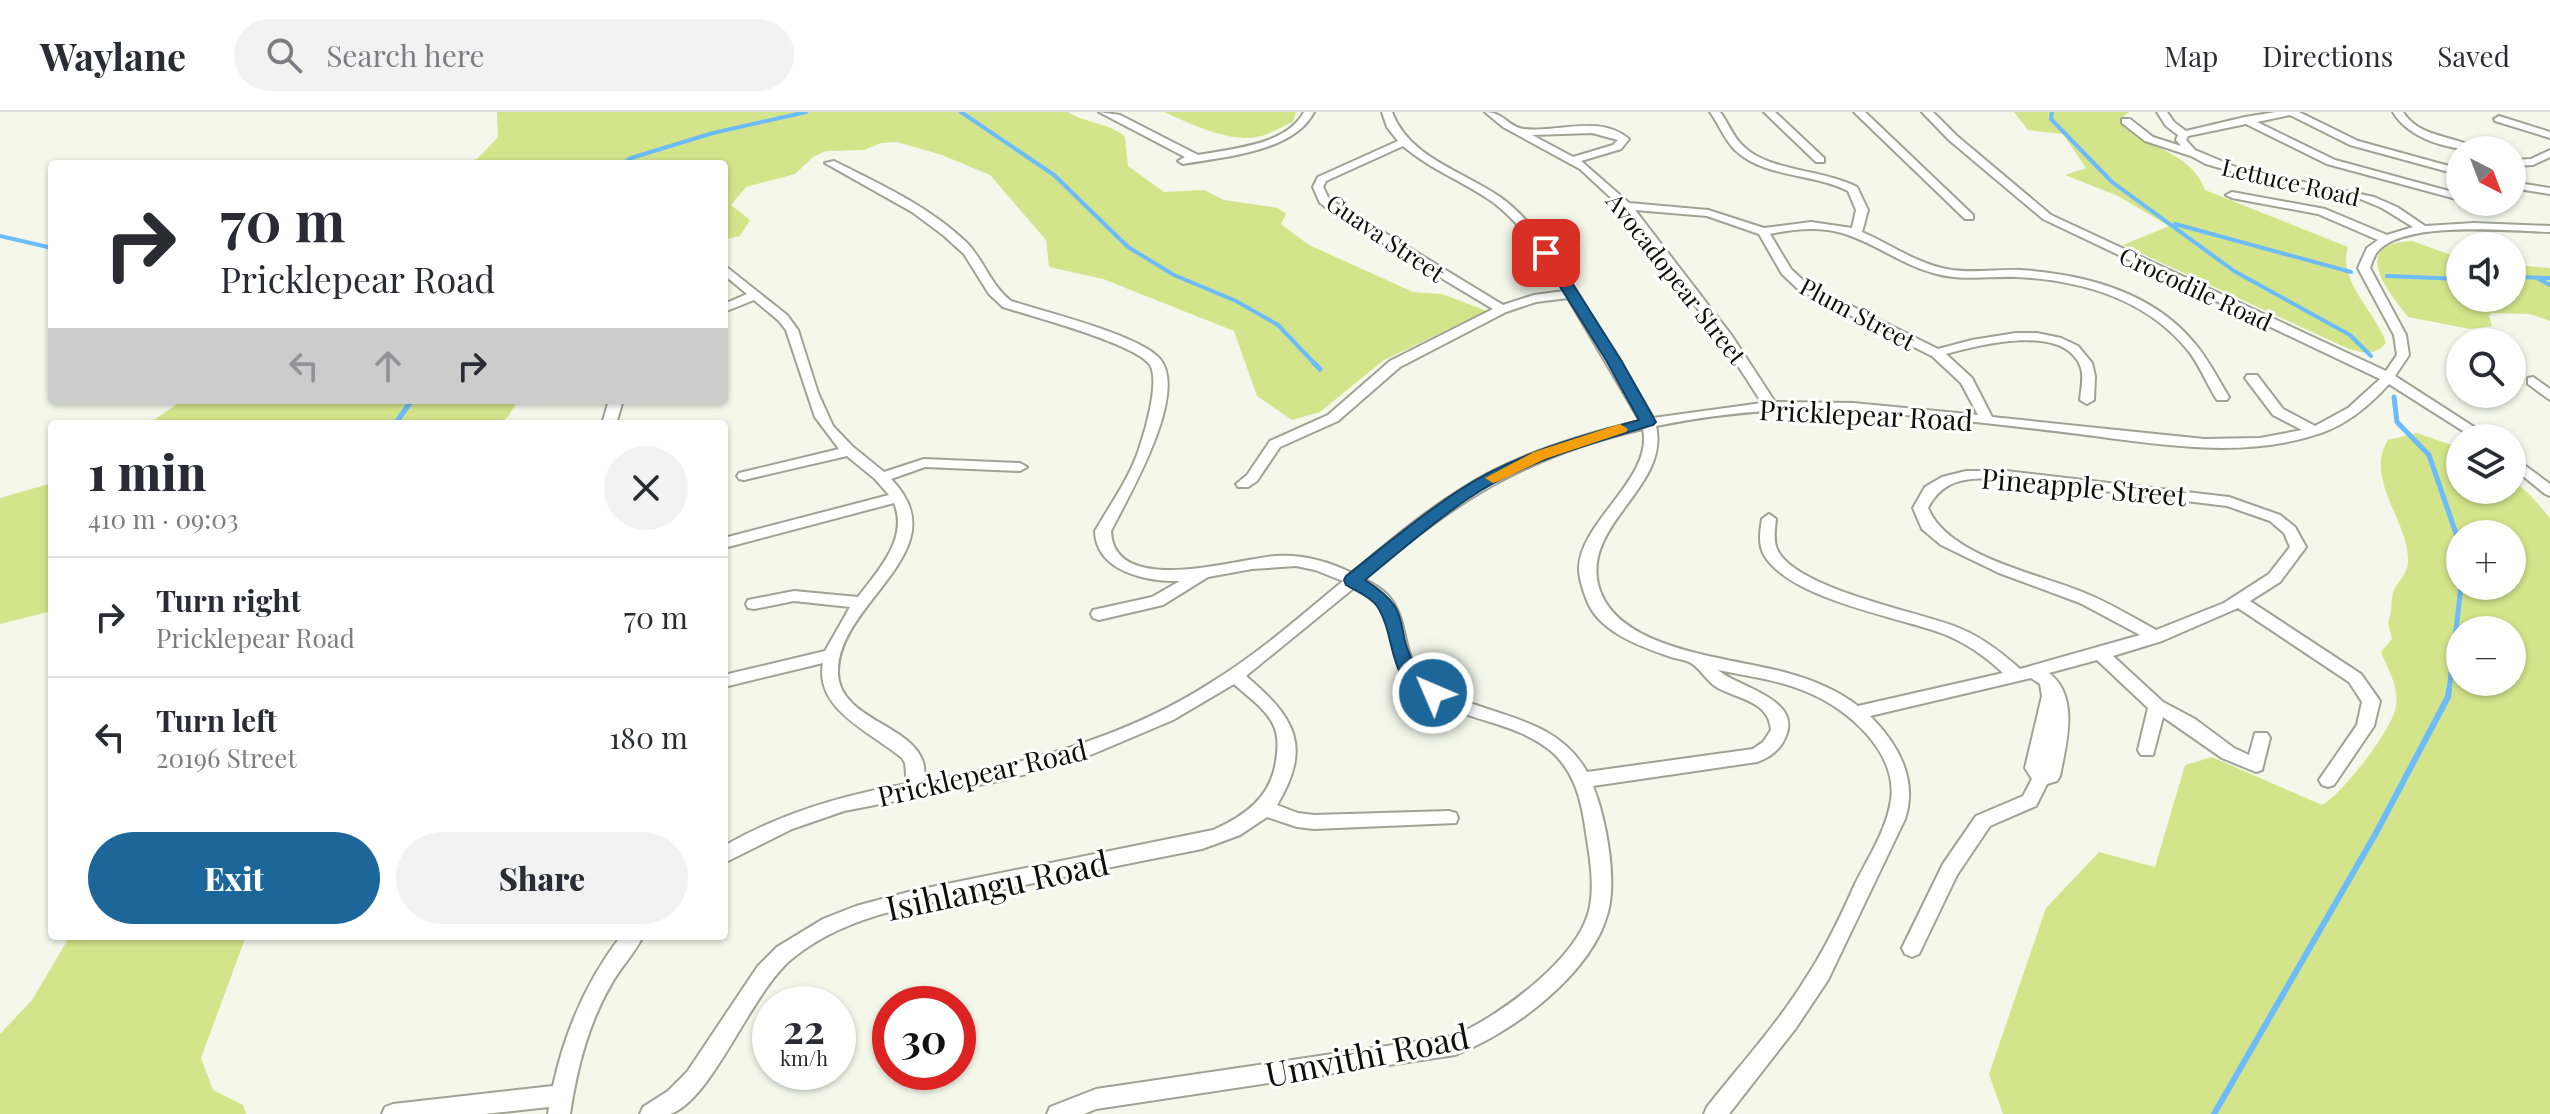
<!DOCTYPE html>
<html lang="en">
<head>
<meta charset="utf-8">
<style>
  body { margin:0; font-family:"Playfair Display",serif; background:#f2f2f3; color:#2b2b33; height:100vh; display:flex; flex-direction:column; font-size:30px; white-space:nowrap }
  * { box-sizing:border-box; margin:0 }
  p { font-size:26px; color:#7c7c81 }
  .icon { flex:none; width:44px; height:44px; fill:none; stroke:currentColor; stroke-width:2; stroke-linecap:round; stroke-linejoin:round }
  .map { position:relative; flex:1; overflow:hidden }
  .sheet { position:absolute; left:48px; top:308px; width:680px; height:520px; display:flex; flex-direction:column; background:#fff; border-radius:8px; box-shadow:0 2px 6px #0004 }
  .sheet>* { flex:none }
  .hud { position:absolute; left:48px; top:48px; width:680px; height:244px; border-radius:8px; box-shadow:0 2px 6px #0004; background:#fff; color:#2b2b33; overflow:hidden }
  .needle { width:52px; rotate:138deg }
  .tools { position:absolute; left:2446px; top:24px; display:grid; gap:16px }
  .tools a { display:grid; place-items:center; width:80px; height:80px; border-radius:50%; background:#fff; box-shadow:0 2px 6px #0004; font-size:40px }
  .speed { position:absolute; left:752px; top:874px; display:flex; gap:16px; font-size:40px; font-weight:700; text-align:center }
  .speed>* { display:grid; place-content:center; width:104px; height:104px; border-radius:50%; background:#fff; box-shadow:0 2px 6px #0004; line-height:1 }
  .speed small { font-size:20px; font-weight:400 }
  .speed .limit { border:12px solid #d22; background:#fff; color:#111 }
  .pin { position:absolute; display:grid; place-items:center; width:68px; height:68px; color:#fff; margin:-34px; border-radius:16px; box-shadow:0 4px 12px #0006 }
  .me { position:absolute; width:88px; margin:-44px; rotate:315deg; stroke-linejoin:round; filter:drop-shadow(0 0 6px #0008) }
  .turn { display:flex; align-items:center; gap:28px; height:168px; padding:0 40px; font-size:36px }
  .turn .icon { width:104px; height:104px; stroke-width:2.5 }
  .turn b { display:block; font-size:56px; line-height:68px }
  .lanes { display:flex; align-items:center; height:76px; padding:0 40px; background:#0003; justify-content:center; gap:40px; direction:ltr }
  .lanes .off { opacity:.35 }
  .round { display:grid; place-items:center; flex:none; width:84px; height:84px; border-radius:42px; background:#f2f2f3 }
  .overview { display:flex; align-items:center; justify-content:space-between; height:136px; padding:0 40px }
  h1 { font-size:48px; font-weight:800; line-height:60px }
  .button { display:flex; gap:16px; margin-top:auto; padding:16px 40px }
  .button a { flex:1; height:92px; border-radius:48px; background:#1d669a; color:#fff; font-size:32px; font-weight:800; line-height:92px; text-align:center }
  .button a+a { background:#f2f2f3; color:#2b2b33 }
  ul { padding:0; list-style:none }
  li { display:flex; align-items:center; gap:24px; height:120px; padding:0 40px; border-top:2px solid #e1e1e2 }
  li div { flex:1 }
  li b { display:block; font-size:30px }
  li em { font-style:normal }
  header { display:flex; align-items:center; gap:48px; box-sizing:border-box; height:112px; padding:0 40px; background:#fff; border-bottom:2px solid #e1e1e2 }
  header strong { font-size:38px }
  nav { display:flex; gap:44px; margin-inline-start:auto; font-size:28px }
  .search { width:560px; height:72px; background:#f2f2f3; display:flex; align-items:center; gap:20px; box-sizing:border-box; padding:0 28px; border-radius:44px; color:#7c7c81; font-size:30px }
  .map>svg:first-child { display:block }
  .green { fill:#d4e48a; fill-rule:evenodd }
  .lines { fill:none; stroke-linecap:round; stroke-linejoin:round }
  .stream-far2 { stroke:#6cbbfa; stroke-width:4 }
  .stream-far1 { stroke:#6cbbfa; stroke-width:5 }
  .stream { stroke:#6cbbfa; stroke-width:6 }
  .street-casing { stroke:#a0a296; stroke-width:4 }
  .street { fill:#fff; fill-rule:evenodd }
  .route { fill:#1d669a; stroke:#134264; stroke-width:2 }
  .slow { fill:#f59e0b }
  .labels { text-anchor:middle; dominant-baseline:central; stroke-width:6; stroke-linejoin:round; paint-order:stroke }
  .far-street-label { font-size:24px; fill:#0e0f0b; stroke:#fff }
  .street-label { font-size:28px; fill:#0e0f0b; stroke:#fff }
  .near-street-label { font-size:34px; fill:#0e0f0b; stroke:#fff }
</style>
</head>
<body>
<header>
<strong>Waylane</strong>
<div class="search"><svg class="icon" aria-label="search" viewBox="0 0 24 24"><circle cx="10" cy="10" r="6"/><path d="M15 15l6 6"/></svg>Search here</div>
<nav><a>Map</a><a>Directions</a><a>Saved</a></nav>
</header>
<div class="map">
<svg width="2550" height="1002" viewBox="0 0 2550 1002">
  <rect width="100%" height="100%" fill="#f4f7ea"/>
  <path class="green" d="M497,0h571c18,12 41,10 57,25l3,29 36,26 40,-2 20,10 54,8 8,6 -5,10 28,21 104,47 29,2 45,17 -103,49 -64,52 -28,8 -35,-24 -23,-65 -131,-52 -54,-12 -3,-27 -56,-65 -48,-20 -45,-13 -16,1 -17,7 -38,1 -13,6 -18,17 -49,13 -15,18 19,15 -10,16 -16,4v-76h-271l24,-5 21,-22z
    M1164,0h132l-3,10c-12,5 -24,13 -36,15 -30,5 -66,-13 -93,-25z
    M2014,0h115l-10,8c26,31 71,29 86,70l143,57c-11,34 28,65 38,96 -11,13 -22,10 -37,6l-226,-104 46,-19 -51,-30 -53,-21 21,-7 -23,-34 -35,-4z
    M2412,129l48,17v40h52v-33l38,3v53l-20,-7 -39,-1 -2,3 3,10 -22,3 -62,-12c-20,-26 -60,-73 4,-76z
    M183,288h335l-10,17 -9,7h-351z
    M2417,321l43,15v42h52v-10l18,15 20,23v596h-547l-14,-40 57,-166 53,-56 56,15 30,-102 27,-8 110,48c20,-11 71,-76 74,-99 3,-19 -8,-37 -15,-54l11,-13 -4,-16c5,-12 2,-19 5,-30 4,-12 16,-19 15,-34 0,-38 -44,-81 -20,-119zM2512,422v52h-52v-52zM2512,518v52h-52v-52z
    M52,371v128l-52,13v-126z
    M70,824h176l-45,122 12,32 30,15 3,9h-246v-80l32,-34z"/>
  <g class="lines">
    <path class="stream-far2" d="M961,0l93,63 74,72 46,28 62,26 42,24 38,40
      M2052,0l-1,7 61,63 122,89 116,64 21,21
      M622,52l9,-6 82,-25 93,-21
      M2175,112l176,48
      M0,124l52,12
      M2387,164l73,3
      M2512,165l38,1
      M2537,166l13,7"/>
    <path class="stream-far1" d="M1314,251l6,6
      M2394,285l3,25 32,33 31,90
      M395,312l17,-24
      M2449,579l12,-105"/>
    <path class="stream" d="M2214,1002l162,-281 72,-136 1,-8"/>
    <defs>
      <path id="street" d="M1099,0l21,3 78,40c33,-6 89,-10 106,-43h10c-20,40 -91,45 -131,52l-5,-3 7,-4z
        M1382,0h10c17,46 71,59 108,85 35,25 58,65 80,100 25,40 50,80 73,121l109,-15 -40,-62 -100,-133 -42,-39 -77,-42 -18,-15c19,0 23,15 39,17 34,4 76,-15 105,10l-8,10 -40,12 48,42 79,7 56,18 47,-6 41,6 4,-18 -8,-19c-35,-18 -84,-13 -113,-41 -11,-11 -16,-26 -25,-38h10c8,10 12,23 21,32 26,28 81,25 116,43l11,23 -6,22c28,12 54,31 84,37 25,5 50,0 74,1 64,4 134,22 176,75 13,16 22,34 33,52l-2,3h-10c-11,-17 -18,-37 -31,-52 -42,-50 -107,-68 -170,-71 -26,-1 -53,4 -79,-3 -34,-8 -61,-31 -95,-41 -23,-7 -49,-4 -72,1l21,35 16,15 131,65 34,-9 44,-7h21l24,5 17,8 14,17 3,13 -1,24 -7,4 -7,-4c1,-10 4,-22 1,-32 -16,-46 -102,-23 -135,-14l26,24 20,39 212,22 56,-1 42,-8 -29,-15 -28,-37 2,-3h10l26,34 32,17 33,-18 32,-29 -337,-160 -94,-79 -27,-28h11l24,24 94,79 335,156 11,-16 -3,-20 -36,-67 9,-20 11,-8 -60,-26 -86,-16 -6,-3 6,-3 93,17 62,26 26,-8 -31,-19 -24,-10 -96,-18 -56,-16 -15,-8 -46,-15 -23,-18v-4h8l23,18 28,9 -5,-6 2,-5 -12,-9 -9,-14h10l7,10 12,9 59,-14 31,-5h23l59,29 102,28v6l-110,-30 -60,-30 -33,7 78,38 125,34v6l-133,-36 -81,-40 -58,12 -2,4 9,10 43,18 136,29 23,10 28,19 49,-3 76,3v6c-40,-1 -144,-12 -172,19 -4,4 -6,12 -8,17l36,67 3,20 -14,21 96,62h-17l-85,-54c-19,21 -41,40 -68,49 -78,27 -163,11 -242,1 -74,-9 -149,-18 -224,-23 -67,-5 -133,2 -199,15 14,60 -72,97 -58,158 16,68 134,73 189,89 26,7 50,17 71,33l145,-33c-18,-17 -38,-31 -62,-40 -46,-17 -151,-34 -177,-78 -6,-11 -4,-24 -2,-36l7,-5 7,5c-1,10 -3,21 1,30 17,39 137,62 177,77 25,9 46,25 66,43l120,-34 -60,-32 -81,-30 -58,-28 -19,-16 -9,-21 12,-21 17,-10 24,-6h40l223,26 51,18 15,12 11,20 -26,35 -30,19 111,73 19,27 -6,25 -40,59 -6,2 -6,-2 -3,-5 38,-55 5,-23 -13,-20 -111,-74 -76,33 -49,15 50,46 32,17 39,29 15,7 6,-22h12l3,5 -8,32 -6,2 -34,-14 -59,-41 -10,38h-12l-3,-5 10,-42 -51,-48 -48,13c31,24 17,71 11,103l-3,5 -10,3 -11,22 -46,20 -33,49 -38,79 -7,3 -7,-3 -3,-6 41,-84 33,-48 47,-20 9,-17 -7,-11 17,-72 -2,-12 -9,-6 -161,38c28,28 48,63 35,103l-77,161 -32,48 -67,86h-25l3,-7c33,-42 69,-81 97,-126 20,-30 36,-63 51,-97 13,-26 32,-55 36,-84 7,-48 -44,-92 -84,-108 -28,-12 -59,-16 -89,-22 19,17 86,29 67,68 -5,12 -16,20 -28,24l-164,24c13,33 24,92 15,126 -16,62 -96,121 -153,143l-359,54 -12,5h-37l3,-7 46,-18 358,-53c45,-20 122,-75 135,-125 6,-25 1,-53 -3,-78 -4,-31 -11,-61 -35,-82 -40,-33 -98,-30 -137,-63 -26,-22 -17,-58 -35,-82 -6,-8 -16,-13 -24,-19l-109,89c48,41 67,69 31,129l21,8 16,2 135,-4 7,2 2,5 -2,5 -142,6 -17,-2 -30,-10 -27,18 -38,14c-66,13 -131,26 -197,40 -72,14 -153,21 -212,69 -42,33 -80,142 -123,156 -8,0 -21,0 -30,0l3,-7 25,-16 19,-19 71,-106 19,-19 46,-28 33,-13 56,-15 301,-61c32,-14 58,-33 63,-69 2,-12 3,-26 -3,-37 -8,-16 -26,-28 -39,-40l-61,36 -92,39 -77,21 -160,31 -52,18 -68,34v-17c57,-33 119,-51 183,-62l-2,-21 -3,-5c-29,-25 -88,-48 -79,-95l-99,24v-12l101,-24 25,-44 -56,-6 -40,8 -6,-1 -2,-4 2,-4 46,-9 64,6c20,-26 51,-59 36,-94l-170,45v-10l165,-43 -14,-16 -28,-23 -103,24 -5,-1 -2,-3 2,-3 100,-24 -24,-32 -29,-87 -7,-9 -25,-21 -30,12v-8l23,-10 -23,-19v-10l63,50 11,15 20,63 15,33 19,20 32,26 40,-13 96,4 7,4 -7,4 -95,-4 -34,12c70,71 -54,123 -53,193 0,47 73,52 85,90 2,6 1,13 2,19 101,-17 200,-43 287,-99 47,-29 89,-66 131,-101l-28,-11 -19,-4 -44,3 -44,8 -45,28 -64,15 -6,-2 -2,-4 2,-4 59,-13 28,-16c-32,1 -84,-9 -85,-50 15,-26 35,-54 44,-82 6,-17 21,-68 11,-84 -13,-21 -119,-49 -147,-58l-14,-13 -25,-40 -21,-19 -31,-23 -87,-49 9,-2c45,23 95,45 132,81 18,18 25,44 45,59 33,11 129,34 149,58 29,35 -32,138 -49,172 2,67 126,28 164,25 27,-2 53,5 77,17 43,-37 88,-74 139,-101 47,-24 98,-39 149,-51l-72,-123 -32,4 -30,10 -106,55 -62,54 -58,26 -23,34 -9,6h-10l-2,-3 11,-9 23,-34 58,-26 62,-54 103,-52 -157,-94 -16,-12 -7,-16 5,-10 80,-36 -11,-14zM1592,21l26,7 -5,5 -40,12 -41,-22zM1403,34c28,24 62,36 91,57 30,23 50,56 70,88l-30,4 -31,10 -174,-106 -6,-12 3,-6zM1635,98l72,6 52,18 23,40 17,16 133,66 29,27 17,32 -125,-12 -78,-1 -43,-66zM1643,317c11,49 -64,93 -64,140 0,8 4,21 7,29 11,33 53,48 82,58 7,3 17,3 23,7 10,6 16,19 27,25 20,11 51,13 53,42l-8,12 -10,7 -166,23c-35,-63 -110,-52 -161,-93 -24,-19 -17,-53 -33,-77 -7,-11 -18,-17 -29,-23 91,-78 161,-123 279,-150zM2006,367l221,27 43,15 14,12 6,14 -21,27 -45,29 -68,27c-25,-14 -50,-29 -76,-39 -45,-18 -132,-35 -152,-83 17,-33 45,-30 78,-29z
        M1764,0h11l49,46v4h-8z
        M1854,0h11l108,103v4h-8z
        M2393,0h10c17,27 53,23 76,38 -30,0 -70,-11 -86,-38z
        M2499,4l51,16v6l-55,-17 -1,-2z
        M2550,38v7l-17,8 -21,1v-6l19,-1z
        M2512,70l38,6v6l-38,-6z
        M2533,265l17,12v11l-22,-16v-6z
        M609,288h14l-7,24h-14z
        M2512,344l38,28v12l-5,-2 -33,-27z
        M621,824h22c-8,17 -22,31 -31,47 -24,41 -35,85 -42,131h-22l1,-7 -65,7h-102l3,-7 8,-3 160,-18c12,-55 34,-106 68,-150z"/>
    </defs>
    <use href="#street" class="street-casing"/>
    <use href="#street" class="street"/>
  </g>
  <path class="route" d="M1541,138l12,3 68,107 35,62 -3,3c-63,19 -132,37 -187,75 -35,24 -68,53 -101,80 51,32 27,45 50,86 7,11 20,16 27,27l-9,7c-48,-14 -35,-62 -56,-94 -6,-9 -21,-15 -31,-21l-2,-5 2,-4c36,-28 71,-58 109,-83 54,-37 121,-56 184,-73l-33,-60 -67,-107z"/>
  <path class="slow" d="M1620,312l8,5 -2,3 -81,27 -46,22 -6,2 -8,-5 49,-26z"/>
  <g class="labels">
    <g class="far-street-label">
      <text transform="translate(2291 69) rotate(13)">Lettuce Road</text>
      <text transform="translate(1386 125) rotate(34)">Guava Street</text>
      <text transform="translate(1677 166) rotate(52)">Avocadopear Street</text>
      <text transform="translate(2196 176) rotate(25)">Crocodile Road</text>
      <text transform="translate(1858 201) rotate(28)">Plum Street</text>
    </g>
    <g class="street-label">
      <text transform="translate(1866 302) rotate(3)">Pricklepear Road</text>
      <text transform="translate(2084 374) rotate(5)">Pineapple Street</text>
      <text transform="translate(982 660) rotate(-13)">Pricklepear Road</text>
    </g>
    <g class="near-street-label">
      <text transform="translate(997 772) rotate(-12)">Isihlangu Road</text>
      <text transform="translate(1367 942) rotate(-11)">Umvithi Road</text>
    </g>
  </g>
</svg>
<div class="tools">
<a><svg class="needle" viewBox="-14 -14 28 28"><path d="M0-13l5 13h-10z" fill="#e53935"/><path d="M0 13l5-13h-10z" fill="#7c7c81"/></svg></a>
<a><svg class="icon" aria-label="sound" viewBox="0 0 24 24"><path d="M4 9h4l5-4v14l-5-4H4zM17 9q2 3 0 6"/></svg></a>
<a><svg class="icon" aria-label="search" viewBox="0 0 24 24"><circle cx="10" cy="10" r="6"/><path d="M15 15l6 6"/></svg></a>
<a><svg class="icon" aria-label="layers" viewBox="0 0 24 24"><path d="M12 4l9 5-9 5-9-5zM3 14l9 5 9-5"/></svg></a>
<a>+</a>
<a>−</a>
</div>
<div class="speed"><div>22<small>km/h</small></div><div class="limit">30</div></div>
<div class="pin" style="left:1546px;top:141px;background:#d93025"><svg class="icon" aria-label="arrive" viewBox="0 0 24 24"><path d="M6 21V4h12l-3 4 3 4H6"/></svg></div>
<svg class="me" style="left:1433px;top:581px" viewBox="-20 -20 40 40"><circle r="17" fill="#1d669a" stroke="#fff" stroke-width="3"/><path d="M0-11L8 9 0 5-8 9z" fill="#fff"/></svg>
<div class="hud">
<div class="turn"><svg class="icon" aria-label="right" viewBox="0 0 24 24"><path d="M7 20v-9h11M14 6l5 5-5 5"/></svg><div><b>70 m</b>Pricklepear Road</div></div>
<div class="lanes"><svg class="icon off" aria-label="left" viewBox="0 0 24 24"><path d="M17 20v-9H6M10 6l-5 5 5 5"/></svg><svg class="icon off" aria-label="ahead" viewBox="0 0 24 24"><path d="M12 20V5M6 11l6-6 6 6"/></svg><svg class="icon" aria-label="right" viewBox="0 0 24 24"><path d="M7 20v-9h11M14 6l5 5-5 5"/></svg></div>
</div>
<section class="sheet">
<div class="overview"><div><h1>1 min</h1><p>410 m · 09:03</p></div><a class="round"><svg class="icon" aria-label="close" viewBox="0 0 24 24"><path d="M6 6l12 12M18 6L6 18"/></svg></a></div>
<ul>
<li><svg class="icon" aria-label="right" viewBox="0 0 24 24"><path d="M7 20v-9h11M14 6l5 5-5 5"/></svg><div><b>Turn right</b><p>Pricklepear Road</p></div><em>70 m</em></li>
<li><svg class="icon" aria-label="left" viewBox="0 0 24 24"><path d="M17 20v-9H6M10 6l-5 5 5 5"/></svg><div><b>Turn left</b><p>20196 Street</p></div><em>180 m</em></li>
</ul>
<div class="button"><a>Exit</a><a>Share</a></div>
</section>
</div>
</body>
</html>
